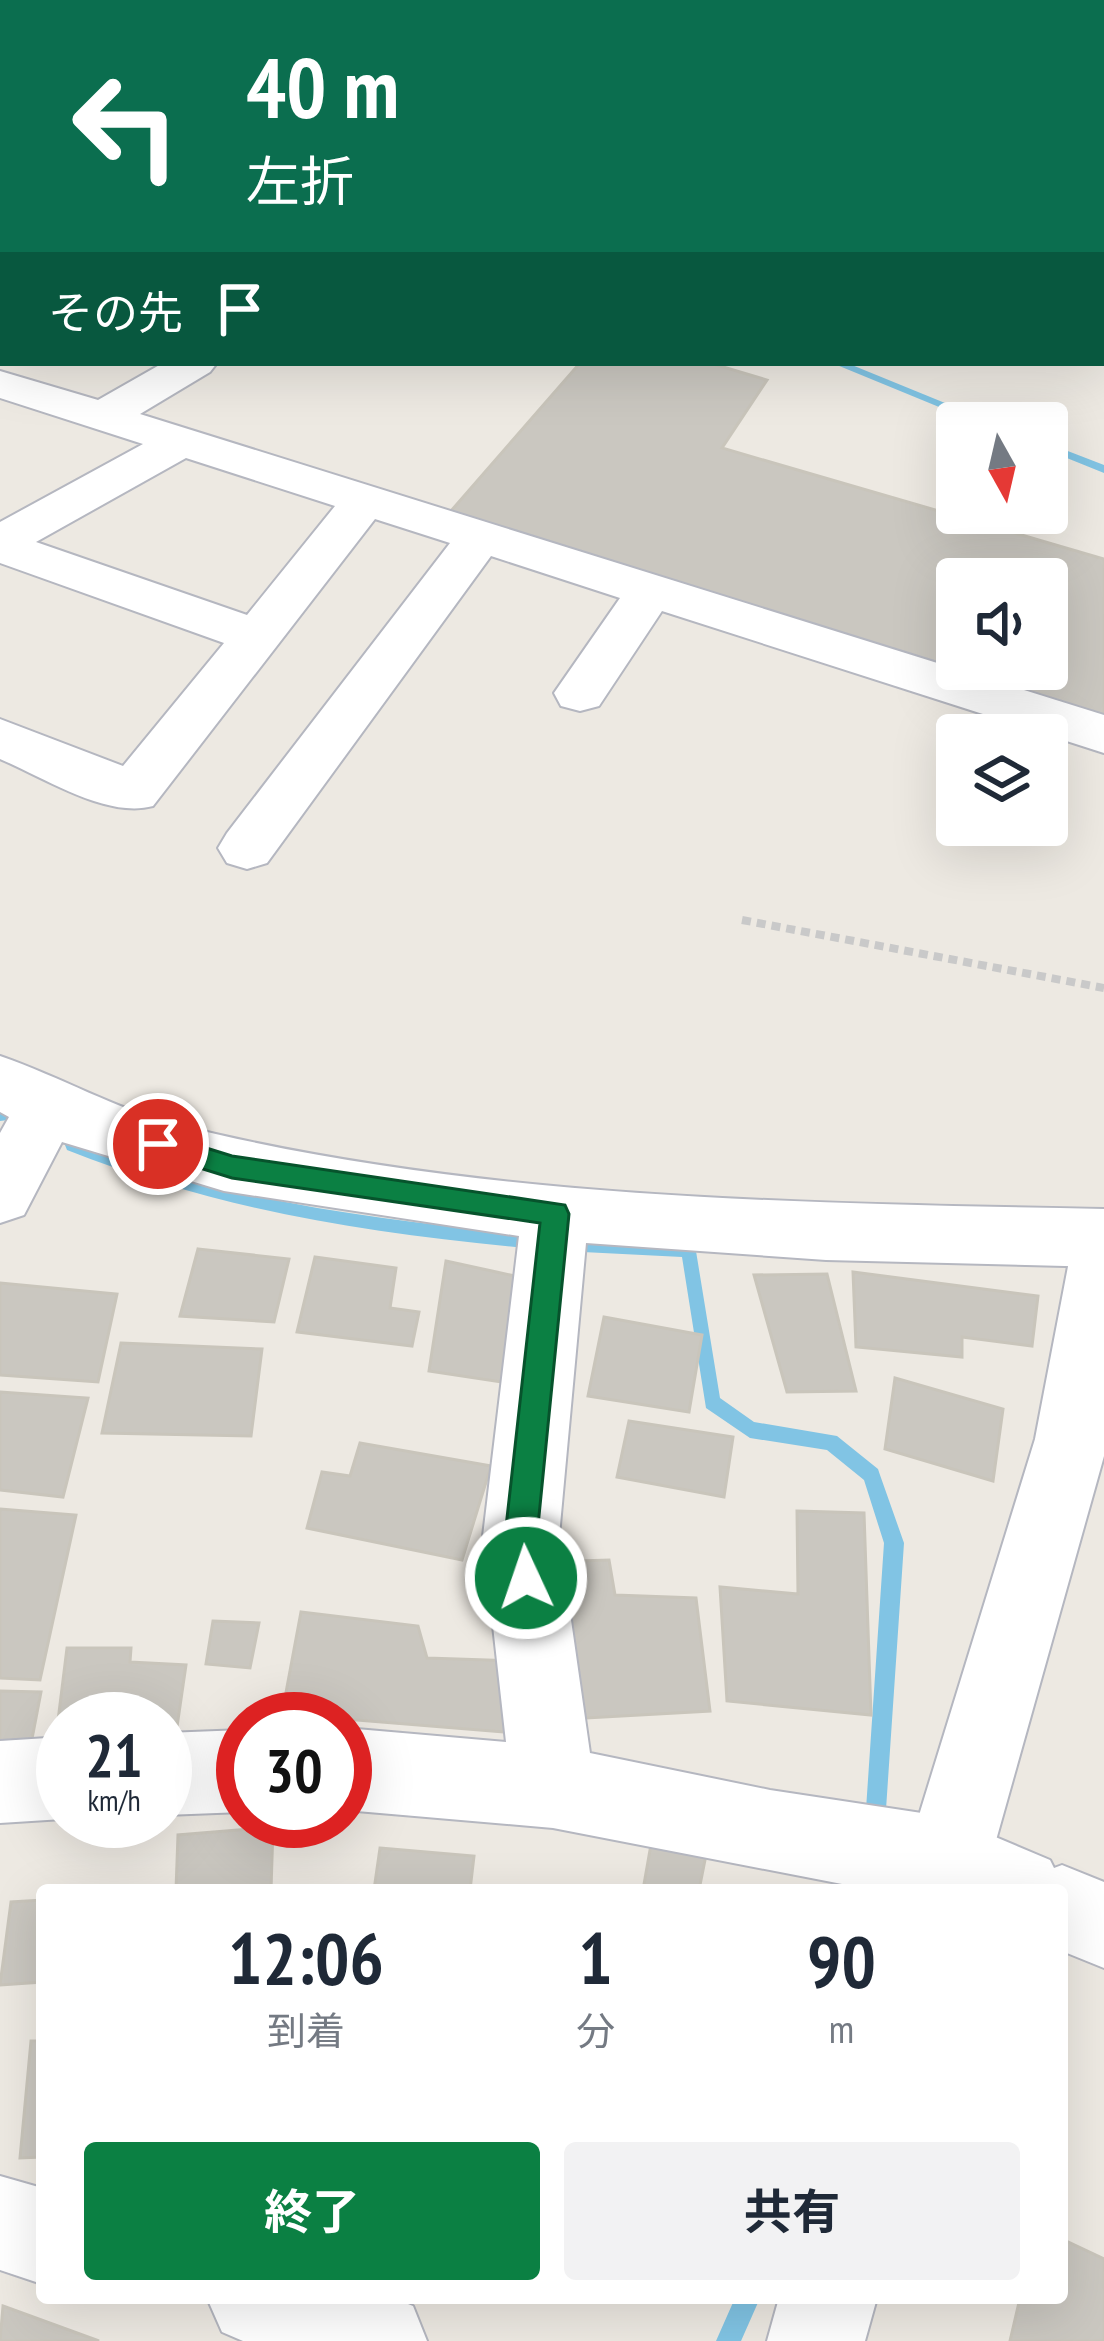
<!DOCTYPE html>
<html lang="ja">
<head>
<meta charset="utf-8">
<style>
  body { margin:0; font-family:"PT Sans Narrow","Noto Sans JP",sans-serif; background:#f2f2f3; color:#1f2937; height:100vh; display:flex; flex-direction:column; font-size:45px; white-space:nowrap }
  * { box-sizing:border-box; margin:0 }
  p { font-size:39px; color:#747a83 }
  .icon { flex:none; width:66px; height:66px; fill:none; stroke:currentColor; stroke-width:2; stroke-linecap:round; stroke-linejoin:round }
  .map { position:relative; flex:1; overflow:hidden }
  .drawer { position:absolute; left:36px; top:1884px; width:1032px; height:420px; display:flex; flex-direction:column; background:#fff; border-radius:12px; box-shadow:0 12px 48px #0002 }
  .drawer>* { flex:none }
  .top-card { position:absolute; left:0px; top:0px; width:1104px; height:366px; box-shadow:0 12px 48px #0002; background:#0b6e4f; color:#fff; overflow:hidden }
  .needle { width:78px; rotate:172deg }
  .tools { position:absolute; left:936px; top:402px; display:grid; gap:24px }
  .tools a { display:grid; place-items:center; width:132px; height:132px; border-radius:12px; background:#fff; box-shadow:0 12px 48px #0002; font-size:60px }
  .speed { position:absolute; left:36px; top:1692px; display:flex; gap:24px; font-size:60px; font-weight:700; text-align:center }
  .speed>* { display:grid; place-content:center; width:156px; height:156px; border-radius:50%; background:#fff; box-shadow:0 12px 48px #0002; line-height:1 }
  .speed small { font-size:30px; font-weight:400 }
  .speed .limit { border:18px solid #d22; background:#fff; color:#111 }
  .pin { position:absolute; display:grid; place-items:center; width:102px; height:102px; color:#fff; margin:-51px; border:6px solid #fff; border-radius:50%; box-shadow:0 3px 12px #0007 }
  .me { position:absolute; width:132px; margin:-66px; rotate:357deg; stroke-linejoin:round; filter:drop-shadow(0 0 9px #0008) }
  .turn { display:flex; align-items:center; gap:42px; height:252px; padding:0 48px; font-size:54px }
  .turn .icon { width:156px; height:156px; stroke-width:2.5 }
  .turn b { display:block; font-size:84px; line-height:102px }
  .then { display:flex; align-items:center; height:114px; padding:0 48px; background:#0003; gap:24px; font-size:45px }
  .eta { display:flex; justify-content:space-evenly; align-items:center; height:204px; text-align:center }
  .eta b { font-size:72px; font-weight:700; line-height:84px }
  .cta { display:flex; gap:24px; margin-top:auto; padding:24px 48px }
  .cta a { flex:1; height:138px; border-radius:12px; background:#0b8043; color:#fff; font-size:48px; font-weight:700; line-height:138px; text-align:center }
  .cta a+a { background:#f2f2f3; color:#1f2937 }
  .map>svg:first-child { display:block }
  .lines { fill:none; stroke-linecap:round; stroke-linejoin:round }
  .stream { fill:#81c4e4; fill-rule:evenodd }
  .building { fill:#cac7c0; stroke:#c9c5bb; stroke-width:3; fill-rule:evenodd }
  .minor-casing { stroke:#b5b7c0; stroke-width:4 }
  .tertiary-casing { stroke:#b5b7c0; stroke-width:4 }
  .path { stroke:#c9c9c9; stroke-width:8; stroke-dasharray:9 6; stroke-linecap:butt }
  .minor { fill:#fff; fill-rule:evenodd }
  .tertiary { fill:#fff; fill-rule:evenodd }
  .route { fill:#0b8043; stroke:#07532c; stroke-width:3 }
</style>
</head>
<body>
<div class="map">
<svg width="1104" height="2341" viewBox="0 0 1104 2341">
  <rect width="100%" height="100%" fill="#ede9e2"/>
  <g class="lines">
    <path class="stream" d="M832,363h15l147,60h-16z
      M1047,443l57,22v8l-57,-23z
      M0,1107l8,3 2,5 -2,5 -8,1z
      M73,1138c38,14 75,30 115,41 114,32 232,45 350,56l6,2 2,5 -2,5 -6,2c-168,-15 -313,-37 -471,-99l-2,-5 2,-5z
      M563,1237l132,8 25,153 34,24 83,14 41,33 2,6 24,68 -19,281 -3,7 -7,3 -7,-3 -3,-7 19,-281 -20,-63 -37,-30 -77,-12 -44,-30 -24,-151 -119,-6 -6,-2 -3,-5 3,-5z
      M735,2298h25l-19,43h-25z"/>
  </g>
  <path class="building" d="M580,363h130l57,17 -45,68 382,111v167l-660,-207zM957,579h90v90h-90z
    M198,1249l91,10 -15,63 -94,-6z
    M315,1257l81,11 -6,40 29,4 -7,34 -115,-14z
    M446,1261l92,20 -17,104 -92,-14z
    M853,1272l185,24 -6,50 -70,-9v20l-106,-10z
    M827,1274l29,117 -69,1 -33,-117z
    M0,1283l117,11 -19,88 -98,-7z
    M604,1317l98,18 -13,77 -101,-16z
    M121,1343l141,6 -11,87 -149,-3z
    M895,1378l108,31 -10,72 -108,-32z
    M0,1392l88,6 -25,99 -63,-7z
    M629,1421l104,16 -9,60 -107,-20z
    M360,1443l131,23 -29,94 -155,-32 15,-56 28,4z
    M0,1509l76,6 -36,165 -40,-2z
    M797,1511l67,2 7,202 -144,-14 -7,-114 78,7z
    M609,1560l6,35 81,3 14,113 -141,8 -23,-157z
    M301,1612l117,14 9,32 93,3 -5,72 -233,-19z
    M213,1621l46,2 -9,45 -44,-4z
    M67,1648h64l-1,14 56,3 -14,96h-7v-42h-102v42h-10z
    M0,1691l41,1 -15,78 -26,-1z
    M273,1827l-2,63h-95l2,-55z
    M653,1833l55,12 -9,45h-56z
    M380,1848l94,8 -4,34h-96z
    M42,1900v82l-42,3 11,-83z
    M31,2041h11v116l-22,1z
    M1062,2239l42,20v82h-94l10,-43h42z
    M3,2306l96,35h-99z"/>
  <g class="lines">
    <defs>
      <path id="minor" d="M0,174h3v24h-3z
        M1101,174h3v24h-3z
        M163,363h54l-7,9 -70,42 964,301v38l-442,-142 -63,95 -19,5 -19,-5 -7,-13 66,-95 -129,-42 -224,307 -20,6 -20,-6 -9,-15 9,-15 223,-290 -75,-24 -222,287c-46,13 -110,-29 -153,-47v-40l123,47 101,-123 -224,-80v-41l143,-78 -143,-46v-27l98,29zM186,458l149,48 -88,109 -211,-73z
        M0,1056c61,21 115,53 178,69 300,75 619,78 926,84v58l-278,-7 -240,-17 -27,293 31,217 180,37 178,27 102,43 4,8 8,-3 42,17v86l-42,-17v-61h-189l-320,-62 -208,-18v-82l161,14 -23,-206 36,-300 -295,-45 -162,-49 -38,73 -24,8v-90l9,-16 -9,-5z
        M243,1730v82l-78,3v-82z
        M63,1737v82l-63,4v-82z
        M0,2176l42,12v96l-42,-14z
        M207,2298h186l20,8 14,35h-184l-21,-9z"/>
      <path id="tertiary" d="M1104,1226v230l-122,434h-86l139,-451 35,-183 10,-21z
        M779,2298h98l-12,43h-98z"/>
    </defs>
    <use href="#minor" class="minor-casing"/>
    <use href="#tertiary" class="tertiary-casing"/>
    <path class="path" d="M742,920l362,68"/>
    <use href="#minor" class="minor"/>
    <use href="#tertiary" class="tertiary"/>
  </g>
  <path class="route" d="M158,1133l74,23 333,49 4,9 -32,322 5,42 -5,11 -11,4 -11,-4 -10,-53 35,-313 -308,-45 -84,-26v-16z"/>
</svg>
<div class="tools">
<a><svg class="needle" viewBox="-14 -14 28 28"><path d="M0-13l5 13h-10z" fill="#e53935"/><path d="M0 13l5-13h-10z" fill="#747a83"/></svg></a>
<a><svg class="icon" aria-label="sound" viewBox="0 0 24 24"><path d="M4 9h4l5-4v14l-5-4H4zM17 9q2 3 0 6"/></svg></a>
<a><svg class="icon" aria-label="layers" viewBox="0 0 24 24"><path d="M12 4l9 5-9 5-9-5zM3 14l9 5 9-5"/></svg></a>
</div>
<div class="speed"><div>21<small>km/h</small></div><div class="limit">30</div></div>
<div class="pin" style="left:158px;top:1144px;background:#d93025"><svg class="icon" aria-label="arrive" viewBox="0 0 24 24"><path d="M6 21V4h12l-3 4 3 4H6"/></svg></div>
<svg class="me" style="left:526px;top:1578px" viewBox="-20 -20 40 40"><circle r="17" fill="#0b8043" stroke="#fff" stroke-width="3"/><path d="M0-11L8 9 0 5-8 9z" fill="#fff"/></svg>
<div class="top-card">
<div class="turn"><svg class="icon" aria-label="left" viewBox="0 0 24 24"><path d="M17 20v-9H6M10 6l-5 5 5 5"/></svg><div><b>40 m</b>左折</div></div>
<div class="then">その先<svg class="icon" aria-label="arrive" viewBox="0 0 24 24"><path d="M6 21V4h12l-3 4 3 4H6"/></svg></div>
</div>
<section class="drawer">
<div class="eta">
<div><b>12:06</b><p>到着</p></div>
<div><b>1</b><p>分</p></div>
<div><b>90</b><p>m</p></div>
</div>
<div class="cta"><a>終了</a><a>共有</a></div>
</section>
</div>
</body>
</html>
